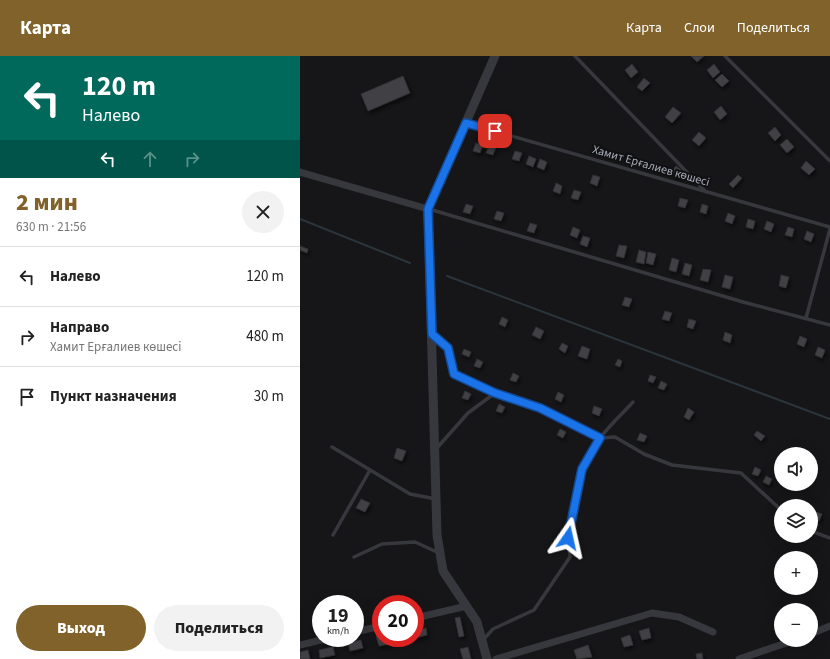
<!DOCTYPE html>
<html lang="ru">
<head>
<meta charset="utf-8">
<style>
  body { margin:0; font-family:"Source Sans 3",sans-serif; background:#f2f2f2; color:#222; height:100vh; display:flex; flex-direction:column; font-size:15px; white-space:nowrap }
  * { box-sizing:border-box; margin:0 }
  p { font-size:13px; color:#767676 }
  .icon { flex:none; width:22px; height:22px; fill:none; stroke:currentColor; stroke-width:2; stroke-linecap:round; stroke-linejoin:round }
  .map { position:relative; flex:1; overflow:hidden }
  .drawer { display:flex; flex-direction:column; background:#fff; width:300px }
  .drawer>* { flex:none }
  .hud { background:#00695c; color:#fff; overflow:hidden }
  .tools { position:absolute; left:474px; top:391px; display:grid; gap:8px }
  .tools a { display:grid; place-items:center; width:44px; height:44px; border-radius:50%; background:#fff; box-shadow:0 4px 16px #0002; font-size:20px }
  .speed { position:absolute; left:12px; top:539px; display:flex; gap:8px; font-size:20px; font-weight:700; text-align:center }
  .speed>* { display:grid; place-content:center; width:52px; height:52px; border-radius:50%; background:#fff; box-shadow:0 4px 16px #0002; line-height:1 }
  .speed small { font-size:10px; font-weight:400 }
  .speed .limit { border:6px solid #d22; background:#fff; color:#111 }
  .pin { position:absolute; display:grid; place-items:center; width:34px; height:34px; color:#fff; margin:-17px; border-radius:8px; box-shadow:0 2px 6px #0006 }
  .me { position:absolute; width:44px; margin:-22px; rotate:11deg; stroke-linejoin:round; filter:drop-shadow(0 0 3px #0008) }
  .turn { display:flex; align-items:center; gap:14px; height:84px; padding:0 16px; font-size:18px }
  .turn .icon { width:52px; height:52px; stroke-width:2.5 }
  .turn b { display:block; font-size:28px; line-height:34px }
  .lanes { display:flex; align-items:center; height:38px; padding:0 16px; background:#0003; justify-content:center; gap:20px; direction:ltr }
  .lanes .off { opacity:.35 }
  .round { display:grid; place-items:center; flex:none; width:42px; height:42px; border-radius:21px; background:#f2f2f2 }
  .summary { display:flex; align-items:center; justify-content:space-between; height:68px; padding:0 16px }
  h1 { font-size:24px; font-weight:800; line-height:30px; color:#80622a }
  .cta { display:flex; gap:8px; margin-top:auto; padding:8px 16px }
  .cta a { flex:1; height:46px; border-radius:24px; background:#80622a; color:#fff; font-size:16px; font-weight:800; line-height:46px; text-align:center }
  .cta a+a { background:#f2f2f2; color:#222 }
  ul { padding:0; list-style:none }
  li { display:flex; align-items:center; gap:12px; height:60px; padding:0 16px; border-top:1px solid #e0e0e0 }
  li div { flex:1 }
  li b { display:block; font-size:15px }
  li em { font-style:normal }
  header { display:flex; align-items:center; gap:24px; box-sizing:border-box; height:56px; padding:0 20px; background:#80622a; color:#fff }
  header strong { font-size:19px }
  nav { display:flex; gap:22px; margin-inline-start:auto; font-size:14px }
  main { display:flex; flex:1; min-height:0 }
  .map>svg:first-child { display:block }
  .lines { fill:none; stroke-linecap:round; stroke-linejoin:round }
  .stream { stroke:#2c353c; stroke-width:2 }
  .building { fill:#404145; stroke:#303034; filter:url(#shadow) }
  .service { stroke:#37383d; stroke-width:3.5 }
  .minor { stroke:#37383d; stroke-width:7 }
  .tertiary { stroke:#37383d; stroke-width:9 }
  .route-casing { stroke:#114b97; stroke-width:10 }
  .route { stroke:#1a73e8; stroke-width:7 }
  .labels { text-anchor:middle; dominant-baseline:central; stroke-width:4; stroke-linejoin:round; paint-order:stroke }
  .street-label { font-size:12px; fill:#a8adb8; stroke:#111113 }
</style>
</head>
<body>
<header>
<strong>Карта</strong>
<nav><a>Карта</a><a>Слои</a><a>Поделиться</a></nav>
</header>
<main>
<section class="drawer">
<div class="hud">
<div class="turn"><svg class="icon" aria-label="left" viewBox="0 0 24 24"><path d="M17 20v-9H6M10 6l-5 5 5 5"/></svg><div><b>120 m</b>Налево</div></div>
<div class="lanes"><svg class="icon" aria-label="left" viewBox="0 0 24 24"><path d="M17 20v-9H6M10 6l-5 5 5 5"/></svg><svg class="icon off" aria-label="ahead" viewBox="0 0 24 24"><path d="M12 20V5M6 11l6-6 6 6"/></svg><svg class="icon off" aria-label="right" viewBox="0 0 24 24"><path d="M7 20v-9h11M14 6l5 5-5 5"/></svg></div>
</div>
<div class="summary"><div><h1>2 мин</h1><p>630 m · 21:56</p></div><a class="round"><svg class="icon" aria-label="close" viewBox="0 0 24 24"><path d="M6 6l12 12M18 6L6 18"/></svg></a></div>
<ul>
<li><svg class="icon" aria-label="left" viewBox="0 0 24 24"><path d="M17 20v-9H6M10 6l-5 5 5 5"/></svg><div><b>Налево</b></div><em>120 m</em></li>
<li><svg class="icon" aria-label="right" viewBox="0 0 24 24"><path d="M7 20v-9h11M14 6l5 5-5 5"/></svg><div><b>Направо</b><p>Хамит Ерғалиев көшесі</p></div><em>480 m</em></li>
<li><svg class="icon" aria-label="arrive" viewBox="0 0 24 24"><path d="M6 21V4h12l-3 4 3 4H6"/></svg><div><b>Пункт назначения</b></div><em>30 m</em></li>
</ul>
<div class="cta"><a>Выход</a><a>Поделиться</a></div>
</section>
<div class="map">
<svg width="530" height="603" viewBox="0 0 530 603">
  <defs>
    <filter id="shadow"><feDropShadow dx="1.5" dy="2.5" stdDeviation="2" flood-color="#0009"/></filter>
  </defs>
  <rect width="100%" height="100%" fill="#161618"/>
  <g class="lines">
    <path class="stream" d="M0,163l110,44
      M147,220l383,143"/>
  </g>
  <path class="building" d="M391,0h13l-7,6z
    M332,8l6,8 -7,6 -6,-8z
    M414,8l6,8 -7,6 -6,-8z
    M422,18l7,7 -7,6 -7,-7z
    M103,20l7,17 -42,18 -7,-17z
    M344,22l6,5 -8,8 -5,-4z
    M421,50l6,8 -7,6 -6,-8z
    M373,51l8,6 -9,10 -7,-6z
    M475,71l6,8 -6,6 -7,-8z
    M399,76l7,6 -7,8 -7,-6z
    M487,83l7,8 -7,6 -7,-8z
    M176,87l7,2 -3,8 -7,-2z
    M189,89l7,2 -3,8 -7,-2z
    M215,95l7,2 -3,8 -7,-2z
    M229,100l7,3 -3,8 -7,-3z
    M240,103l7,3 -3,8 -7,-3z
    M506,105l9,8 -6,6 -8,-7z
    M376,110l8,6 -5,6 -8,-6z
    M293,119l7,2 -3,9 -7,-3z
    M438,119l4,3 -9,10 -4,-4z
    M256,127l6,3 -2,8 -7,-3z
    M274,134l7,2 -3,8 -7,-2z
    M380,142l8,2 -3,8 -7,-2z
    M166,148l7,2 -3,8 -7,-2z
    M402,148l6,2 -2,8 -6,-2z
    M197,155l7,2 -3,8 -7,-2z
    M428,157l7,3 -3,8 -7,-3z
    M448,163l7,2 -2,8 -7,-2z
    M467,165l7,3 -3,8 -7,-3z
    M230,167l7,2 -3,8 -7,-2z
    M273,171l7,3 -3,8 -7,-3z
    M488,171l6,2 -2,8 -7,-2z
    M507,175l7,3 -3,8 -7,-3z
    M283,180l7,2 -3,9 -7,-3z
    M319,189l8,1 -3,12 -8,-2z
    M0,190l8,3 -1,4 -7,-3z
    M339,194l7,2 -2,12 -8,-2z
    M348,196l8,2 -3,11 -7,-2z
    M372,202l7,2 -3,12 -7,-2z
    M385,207l7,2 -3,11 -7,-2z
    M403,213l8,1 -3,12 -8,-2z
    M425,219l8,2 -3,12 -8,-2z
    M481,219l8,2 -3,11 -7,-2z
    M325,241l7,2 -3,8 -7,-2z
    M365,255l7,2 -3,8 -7,-2z
    M202,261l6,3 -3,7 -6,-3z
    M389,263l7,2 -3,8 -6,-2z
    M236,271l8,4 -4,8 -8,-4z
    M425,276l7,3 -2,8 -7,-3z
    M500,280l7,3 -3,8 -7,-3z
    M262,287l6,3 -3,7 -6,-4z
    M282,290l8,3 -3,10 -9,-3z
    M518,291l7,3 -3,8 -7,-3z
    M164,293l7,3 -2,5 -7,-3z
    M177,303l6,3 -3,6 -6,-2z
    M318,303l4,2 -2,6 -5,-2z
    M213,317l6,3 -3,6 -6,-2z
    M350,319l6,2 -3,6 -5,-2z
    M361,325l6,3 -3,6 -6,-2z
    M165,335l6,3 -3,6 -6,-2z
    M258,336l6,3 -3,7 -6,-3z
    M199,348l6,3 -3,6 -6,-2z
    M294,350l8,3 -3,7 -7,-3z
    M388,352l6,4 -5,8 -5,-3z
    M260,373l6,3 -3,6 -6,-3z
    M457,375l8,5 -4,5 -7,-6z
    M340,377l7,3 -3,6 -7,-2z
    M97,392l9,3 -4,10 -8,-3z
    M455,411l6,3 -3,6 -6,-2z
    M466,420l6,3 -3,6 -6,-3z
    M61,443l9,4 -5,9 -9,-4z
    M516,456l6,2 -3,7 -6,-3z
    M160,561l4,19 -5,1 -4,-19z
    M126,572l1,7 -12,3v-7z
    M349,572l2,10 -9,2 -3,-9z
    M81,579v3h12l2,5 -16,3 -3,-10z
    M330,579l3,10 -9,2 -3,-9z
    M61,584l2,8 -13,3 -2,-8z
    M288,589l4,12 -15,2 -3,-9z
    M33,591l2,8 -15,3 -1,-8z
    M168,591l3,12h-8l-3,-10z
    M8,594l2,9h-10v-7z
    M402,597l1,6h-6l-1,-5z"/>
  <g class="lines">
    <path class="service" d="M275,0l131,136
      M425,0l105,105
      M166,67l364,104
      M129,153l314,93 87,23
      M506,262l24,-89
      M133,279l15,13 6,26 22,12 64,22 60,30 15,-1 29,17 28,11 69,8 40,37
      M32,391l78,47 26,5
      M136,393l32,-36 27,-20
      M511,475l19,7
      M33,479l37,-65
      M54,501l28,-13 33,-2 24,11
      M183,584l10,-11 41,-19 36,-53c-4,-37 8,-88 30,-119 10,-13 22,-24 33,-36"/>
    <path class="minor" d="M0,116l128,37
      M115,562l52,-12
      M55,576l26,-6
      M511,578l19,-8
      M0,589l29,-7
      M196,603l156,-46 27,4 34,15
      M439,603l56,-19"/>
    <path class="tertiary" d="M187,603l-10,-37 -34,-51 -6,-36 -9,-326 67,-153"/>
  </g>
  <g class="lines">
    <defs>
      <path id="route" d="M195,75l-29,-8 -38,86 4,125 16,14 6,26 41,19 45,15 60,30 -18,31 -14,69"/>
    </defs>
    <use href="#route" class="route-casing"/>
    <use href="#route" class="route"/>
  </g>
  <g class="labels">
    <g class="street-label">
      <text transform="translate(351 110) rotate(16)">Хамит Ерғалиев көшесі</text>
    </g>
  </g>
</svg>
<div class="tools">
<a><svg class="icon" aria-label="sound" viewBox="0 0 24 24"><path d="M4 9h4l5-4v14l-5-4H4zM17 9q2 3 0 6"/></svg></a>
<a><svg class="icon" aria-label="layers" viewBox="0 0 24 24"><path d="M12 4l9 5-9 5-9-5zM3 14l9 5 9-5"/></svg></a>
<a>+</a>
<a>−</a>
</div>
<div class="speed"><div>19<small>km/h</small></div><div class="limit">20</div></div>
<div class="pin" style="left:195px;top:75px;background:#d93025"><svg class="icon" aria-label="arrive" viewBox="0 0 24 24"><path d="M6 21V4h12l-3 4 3 4H6"/></svg></div>
<svg class="me" style="left:268px;top:482px" viewBox="-20 -20 40 40"><path d="M0-17L14 15 0 8-14 15z" fill="#1a73e8" stroke="#fff" stroke-width="4"/></svg>
</div>
</main>
</body>
</html>
